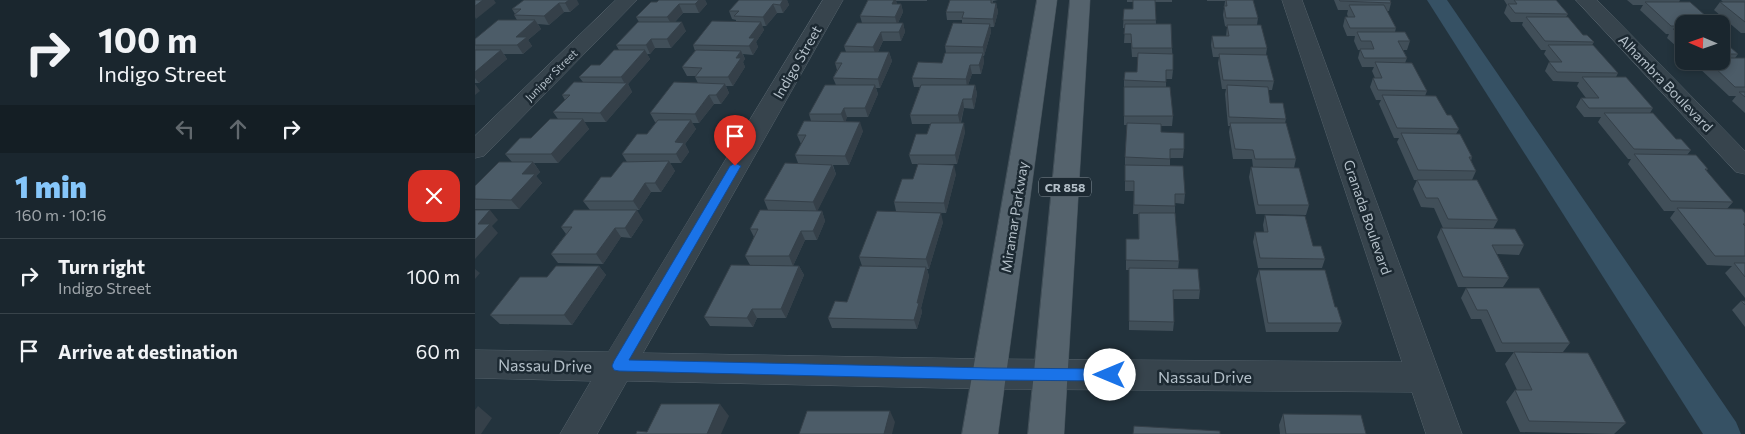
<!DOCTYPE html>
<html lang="en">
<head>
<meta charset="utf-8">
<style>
  body { margin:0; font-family:Commissioner,sans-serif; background:#27323a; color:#f1f3f6; height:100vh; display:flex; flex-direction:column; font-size:19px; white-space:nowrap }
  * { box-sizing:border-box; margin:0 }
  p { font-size:16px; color:#9fa5aa }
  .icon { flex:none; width:28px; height:28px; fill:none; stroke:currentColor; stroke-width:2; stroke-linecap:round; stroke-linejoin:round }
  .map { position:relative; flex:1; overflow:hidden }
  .side { display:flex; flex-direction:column; background:#1a262e; width:475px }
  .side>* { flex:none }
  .top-card { background:#1a262e; color:#f1f3f6; overflow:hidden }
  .needle { width:32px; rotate:272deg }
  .controls { position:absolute; left:1200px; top:15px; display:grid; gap:10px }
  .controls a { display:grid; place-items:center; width:55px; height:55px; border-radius:10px; background:#1a262e; box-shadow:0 2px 8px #0003,0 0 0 1px #38434a; font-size:25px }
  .pin { position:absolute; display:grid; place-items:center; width:42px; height:42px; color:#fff; margin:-51px -21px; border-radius:50% 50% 50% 0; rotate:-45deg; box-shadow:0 0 5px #0007 }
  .pin .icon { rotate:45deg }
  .me { position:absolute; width:55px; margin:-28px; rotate:270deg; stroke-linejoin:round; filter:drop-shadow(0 0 4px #0008) }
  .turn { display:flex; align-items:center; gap:18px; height:105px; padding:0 15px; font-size:22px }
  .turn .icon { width:65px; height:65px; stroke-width:2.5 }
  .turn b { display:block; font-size:35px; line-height:42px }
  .lanes { display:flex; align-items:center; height:48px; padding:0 15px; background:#0003; justify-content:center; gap:25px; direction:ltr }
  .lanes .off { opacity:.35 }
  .round { display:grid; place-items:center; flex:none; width:52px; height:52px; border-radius:15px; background:#27323a }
  .overview { display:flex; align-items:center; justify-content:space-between; height:85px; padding:0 15px }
  h1 { font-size:30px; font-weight:800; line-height:38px; color:#86c6fa }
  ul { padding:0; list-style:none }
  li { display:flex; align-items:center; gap:15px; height:75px; padding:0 15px; border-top:1px solid #38434a }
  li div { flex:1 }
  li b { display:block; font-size:19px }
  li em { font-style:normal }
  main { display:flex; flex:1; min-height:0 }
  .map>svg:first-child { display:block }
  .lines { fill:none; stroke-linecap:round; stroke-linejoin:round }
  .canal { fill:#365164; fill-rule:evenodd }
  .minor-casing { stroke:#55626b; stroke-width:1 }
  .major-casing { stroke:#435059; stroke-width:1 }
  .minor { fill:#37444d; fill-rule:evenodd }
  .major { fill:#55636d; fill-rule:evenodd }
  .wall { fill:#414f59 }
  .shaded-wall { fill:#354049 }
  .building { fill:#4c5c68; stroke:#354049 }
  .route { fill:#1a73e8; stroke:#114b97 }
  .labels { text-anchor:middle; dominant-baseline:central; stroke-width:5; stroke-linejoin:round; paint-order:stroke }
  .far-street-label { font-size:11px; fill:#b3bfc8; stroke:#1c2932 }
  .shield { fill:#1c2932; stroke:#86929b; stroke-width:1 }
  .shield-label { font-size:12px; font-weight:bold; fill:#b3bfc8 }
  .street-label { font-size:14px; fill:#b3bfc8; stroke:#1c2932 }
  .near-street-label { font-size:16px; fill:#b3bfc8; stroke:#1c2932 }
</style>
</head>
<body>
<main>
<section class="side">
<div class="top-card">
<div class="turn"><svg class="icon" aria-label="right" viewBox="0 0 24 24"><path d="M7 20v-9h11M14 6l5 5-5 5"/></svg><div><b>100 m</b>Indigo Street</div></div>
<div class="lanes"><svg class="icon off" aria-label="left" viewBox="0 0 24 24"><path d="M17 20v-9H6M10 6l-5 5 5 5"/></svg><svg class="icon off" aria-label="ahead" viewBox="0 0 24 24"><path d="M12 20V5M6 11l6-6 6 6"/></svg><svg class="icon" aria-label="right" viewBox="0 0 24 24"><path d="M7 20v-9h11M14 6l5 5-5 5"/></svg></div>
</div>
<div class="overview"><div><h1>1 min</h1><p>160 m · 10:16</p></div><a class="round" style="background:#d93025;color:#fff"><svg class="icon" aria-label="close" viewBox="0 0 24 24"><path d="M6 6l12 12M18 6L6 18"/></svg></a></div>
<ul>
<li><svg class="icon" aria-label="right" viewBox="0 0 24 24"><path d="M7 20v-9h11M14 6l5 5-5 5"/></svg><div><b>Turn right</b><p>Indigo Street</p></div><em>100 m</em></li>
<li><svg class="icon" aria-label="arrive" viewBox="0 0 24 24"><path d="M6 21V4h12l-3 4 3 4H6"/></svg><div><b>Arrive at destination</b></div><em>60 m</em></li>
</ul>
</section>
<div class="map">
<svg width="1270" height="434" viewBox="0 0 1270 434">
  <rect width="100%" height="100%" fill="#23333d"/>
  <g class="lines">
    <path class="canal" d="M952,0h20l289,422 5,12h-38z"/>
    <defs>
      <path id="minor" d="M141,0h21l-153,156 -9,2v-22z
        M348,0h20l-200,353 346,6 413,3 -120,-362h20l160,434h-36l-14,-42 -423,-3 -362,-8 -30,53h-37l31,-53 -116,-3v-28l133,2z
        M1101,0h21l148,151v23l-9,-2z"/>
      <path id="major" d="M562,0h20l-59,434h-36z
        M595,0h20l-26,434h-36z"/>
    </defs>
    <use href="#minor" class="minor-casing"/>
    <use href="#major" class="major-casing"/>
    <use href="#minor" class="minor"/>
    <use href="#major" class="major"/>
  </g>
  <path class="wall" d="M49,0l55,4 -9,8h-6l-15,13 -11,-1 3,5 -13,11 4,6 -9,8h-19l3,5 -28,24h-4v-44l42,-19 -3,-5 1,-1 -3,-5z
    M184,0h53h-7l2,4 -8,9h-16l-8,9 11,9 -15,17h-16l-5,6h-3l3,5 -22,25 4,8 -26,30h-22l5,7 -31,34h-24l6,9 -4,4 6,7 -23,26h-44v-23l37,-24 -7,-8 26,-16 27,-19 -5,-7 12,-12 -3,-5 21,-13 -4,-5 21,-12 19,-15 -3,-5 23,-23 -3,-5z
    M264,0h48l2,5 -6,8h-6l-11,13h-4l2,4 -8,12 2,5 -5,8 -10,-1 2,5 -2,3 2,5 -12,19h-7l3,7 -8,11h-7l-15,19h-7l4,6 -11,15 4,8 -8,11h-11l5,8 -14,21h-10l-12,18h-23l27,10 -12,18 -10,-1 -18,27 -45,-1 -7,-9 15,-20 -5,-7 29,-17 -7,-9 28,-24 16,-15 -5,-8 25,-20 9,-12h-1l-5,-9 48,-30 -3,-6 1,-1h-9l-5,-9 13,-16 -2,-6 43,-24v-1l-4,-1 -3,-8z
    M393,0h59v1h-31l1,3h4l2,8 -5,11h5l2,9 -4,9h-18l-5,11h11l3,9 -12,27h-4l2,6 -10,23h-21l-2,4 18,10 -14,34h-16l3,9 -19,37h5l3,10 -8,19h-12l-12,26 -43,-1 -5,-9 9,-19 -4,-8 58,-18 -40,-1 -4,-10 34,-37 -3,-8 6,-11 -4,-9 14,-14 -2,-7 27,-29 -3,-7 4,-8 -2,-7 11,-11 -2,-6 18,-23 -2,-7z
    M475,0h48l-5,1v2h3l2,9 -4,15h-4l1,5 -7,24h-1l1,6 -3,12h-9l-4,11h7l2,9 -3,15 -10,-1 -3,15 4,9 -8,32h-45l-3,-9 18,-21 3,-10h-18l-2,-9 10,-28h-6l-2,-9 30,-15 4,-10 -1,-7 17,-23v-3h-15l-1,-8z
    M652,0h45v2h-17l1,22 16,24 1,22 -1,9h-6v8l7,29 -1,10h-11v6l23,17 -1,9h-13v8l15,28 -1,10 -9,-1v10l4,48 -1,8 22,21 -1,9h-26l1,23 -1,9 -44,-1v-60h-3v-22l13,-9 -1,-25h-5l1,-23h-9v-34l2,-32h-3v-45l13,-8 1,-15h-6l-1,-14h-7l1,-15h-2l1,-19h9v-7h-6z
    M732,0h46l5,18 -1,7 10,23 -1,7 8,26 -2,9h-4l2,13 16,16 -1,4 11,36 -2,9 15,37 -3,10 -50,-1 -7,-37 2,-10h2l-1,-8h-19l-4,-27 1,-6h-2l-3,-32 1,-5h-4l-4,-26 1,-6h-6l-2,-12 1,-9h14l1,-9 -2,-1 -2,-11 2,-14h-18z
    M859,0h56l1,3 -2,8h-2l9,17 -1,4 15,9 -3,9h-4l4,8 -2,5 22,28 -2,5 22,19 12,14 -3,5 16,23 -1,4 5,10 -4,9 26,40 -5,9 31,16 -5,10 -22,-1 12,24 -6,9h-45l-21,-50 4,-9h2l-9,-20 -13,-1 -8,-18 4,-9h-3l-17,-38 2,-4h-5l-15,-34 2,-4h-5l-6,-13 3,-9h2l-3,-7 2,-4h-12l-4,-9 2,-8h-2l-4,-9 1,-5h-8l-4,-10 2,-9h3l-1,-3 1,-4h-10z
    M1029,0h52l12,14 -2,3 17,18 11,7 -2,3 26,28 -2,4 37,31 -3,5 26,26 15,11 -4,5 21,14 -2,2 27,31 -6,7 18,4v85l-20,-25 7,-7 -25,-1 -37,-47 5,-7h-11l-36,-47 3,-5h-3l-30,-37 3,-5h-17l-8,-10 5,-9h5l-9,-12 2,-4 -26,-1 -8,-10 4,-9h1l-6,-8 2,-4h-5l-19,-25 1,-3h-12l-7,-9 3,-8z
    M1152,0h53l-1,2 5,22v24l-1,-1h-6l-10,-9 2,-4h-3l-26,-24 3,-5h-10z
    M1238,0h32v33h-4l-27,-23 6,-8h3l-2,-2z
    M1246,39l17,15 -3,4h10v55l-13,-12 4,-5h-7l-31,-29 3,-5h-2l-2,-1h24z
    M481,174l-10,39 -40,-1 37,10 -14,47h-2l2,7 -8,32 1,4 -5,17 -85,-1 -4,-10 19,-16 15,-36 -3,-9 37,-46 -2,-9 19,-23z
    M790,215l60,44 -3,9h-64l-5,-26 2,-10h9l-1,-7z
    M124,266l7,9 -34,50 -72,-1 -10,-9 57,-38z
    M324,266l5,9 -18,43h-29l-4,9 -43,-1 -6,-9z
    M784,270l83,53 -4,9h-72l-10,-53z
    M991,288l104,55 -7,9h-32l95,71 -12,11 -94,-2 -14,-30 9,-12h2l-12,-26 9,-12h-18l-15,-33h-10l-10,-21z
    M1266,301h4v26l-13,-17z
    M808,414l83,20h-86l-1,-9z"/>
  <path class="shaded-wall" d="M8,0h11l2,3 -20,16 -1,-2v-11z
    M94,0h8l2,4 -9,8 -5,-9z
    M224,0h6l2,4 -8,9 -4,-9z
    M308,0h4l2,5 -6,8 -3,-8z
    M419,0h2l1,6 -5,-2z
    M84,3l5,9 -15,13 -5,-9z
    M521,3l2,9 -4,15 -1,-8z
    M204,4l4,9 -11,12 -5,-8z
    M298,4l4,9 -11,13 -3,-9z
    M426,4l2,8 -6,13 -2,-8z
    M60,20l6,9 -13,11 4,6 -9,8 -6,-9 -1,-8z
    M207,22l4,9 -15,17 -4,-9z
    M286,22l3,8 -8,12 2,5 -5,8 -4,-9v-8z
    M428,23l2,9 -4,9 -2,-9z
    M515,24l1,8 -7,24 -1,-9z
    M406,32l2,9 -7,15 -3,-9z
    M176,39l4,9 -5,6 -4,-9z
    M26,50l6,9 -28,24 -4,-5v-6z
    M170,50l5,9 -22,25 4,8 -26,30 -6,-9 25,-29 -4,-7z
    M266,51l4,8 -2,3 2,5 -12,19 -5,-9 8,-19z
    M414,52l3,9 -12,27 -2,-9z
    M508,53l1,9 -3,12 -2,-9z
    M495,65l2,9 -5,14 -1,-9z
    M0,84l5,7 -5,4z
    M250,84l4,9 -8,11 -5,-9z
    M400,85l3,9 -10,23 -3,-9z
    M500,85l2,9 -3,15 -2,-10z
    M234,95l5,9 -15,19 -4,-9z
    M488,99l1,9 -4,16 -2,-9z
    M369,108l3,9 -2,7 -4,-10z
    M108,119l6,10 -31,34 -7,-9z
    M216,120l5,9 -11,15 4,8 -8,11 -5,-9 -1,-12z
    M385,122l3,9 -14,34 -4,-9z
    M489,123l1,9 -8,32 -2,-9z
    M194,161l6,10 -14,21 -6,-9z
    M58,162l7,10 -4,4 6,7 -23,26 -8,-9 11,-26z
    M357,165l4,9 -19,38 -4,-10z
    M479,165l2,9 -10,39 -2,-10z
    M170,183l6,9 -12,18 -6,-9z
    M15,210l8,10 -6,6 6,7 -23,26v-19l3,-16z
    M162,210l6,10 -12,18 -6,-10z
    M347,211l3,10 -8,19 -4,-9z
    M466,213l2,9 -14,47 -3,-10z
    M140,228l6,9 -18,27 -7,-10z
    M326,231l4,9 -12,26 -4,-10z
    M124,266l7,9 -34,50 -8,-10z
    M324,266l5,9 -18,43 -5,-9z
    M451,267l3,9 -8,32 1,4 -5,17 -3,-9 3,-17z
    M0,269l5,4 -5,6z
    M277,309l5,9 -4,9 -6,-9z
    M245,404l9,12 -8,18h-14z
    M3,406l14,12 -11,16h-6v-24z
    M415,411l5,11 -3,12h-8z"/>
  <path class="building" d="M0,0h8l-8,6z
    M49,0h45l-4,3h-6l-15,13 -30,-1 7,-6h-9z
    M184,0h40l-4,4h-16l-12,13h-31l15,-15h6z
    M264,0h44l-3,5 -7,-1 -10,13 -29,-1 5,-5h-10z
    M393,0h26l-2,4h9l-6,13 -35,-1z
    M475,0h41v3h5l-3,16 -31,-1 2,-6h-18z
    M658,0h22l1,20h-33l1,-11h9z
    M751,0h27l5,18h-32l-2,-12h3z
    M864,0h51l1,3 -51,-2z
    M1039,0h42l12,14 -53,-1 -7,-9h9z
    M1170,2h45l25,22h-31v2h-13z
    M1245,2h25v20z
    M874,5h35l12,23h-46l-5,-11h10z
    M1051,17h42l15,18h4l7,7 -49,-1z
    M23,20h37l-19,17h11l-10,8h-42v-6z
    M237,21l49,1 -12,16h6l-6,8 -56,-1z
    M163,22h44l-15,17h-16l-5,6h-30z
    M382,23h46l-4,9h-18l-8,15 -29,-1z
    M478,23l37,1 -7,23 -38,-1z
    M650,24h46l1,24h-40l-1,-14h-7z
    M752,25h34l6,23h-53l-2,-12h17z
    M1198,29h11v9h-1z
    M882,32h48l5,9h-12l9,17h-43l-4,-9h14l-3,-8h-10z
    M1246,39l17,15h-17z
    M1073,45h45l25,28 -61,-1 -8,-10h13z
    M0,50h26l-26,22z
    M139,50h31l-24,27h-42l12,-12h9z
    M221,50l45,1 -5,7h5l-13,19h-33l7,-9 -20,-1z
    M366,52h48l-11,27 -45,-1 9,-15h-7z
    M470,53h38l-4,12h-9l-4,14 -54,-1 6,-16 24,1z
    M663,53l35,1v16h-7v12l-42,-2 1,-8h12z
    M744,54l48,1 7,26 -51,-1z
    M1246,58h24v29h-10l-27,-26h13z
    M900,62l37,1 15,28 -49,-1 -5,-12h9z
    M1107,77h44l27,31h-64l-8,-10h18z
    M99,82l53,1 -27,30 -47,-1 17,-17h-8z
    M199,82l51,2 -9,11h-7l-14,19 -45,-1z
    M350,85h50l-10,23h-21l-3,6h-32z
    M446,85h54l-3,14h-9l-5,16h-48z
    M752,85l41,2 2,16h13l3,16 -57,-2z
    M649,87h46l3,29h-49z
    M1264,92h6v5z
    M907,95l54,1 11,19h4l8,14 -62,-1z
    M1129,113h49l23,26h5l10,11 -57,-1z
    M75,119h33l-32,35h-46l15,-16h11z
    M183,120h33l-16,22 9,1 -8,11h-54l15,-20h10z
    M329,121l56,1 -15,34 -50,-1 11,-20h-9z
    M456,123h33l-9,32h-46l7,-21h11z
    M652,123l34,1v8l23,1v16h-14v10l-45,-2z
    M755,123h56l10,36h-41l-2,-9 -18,-1z
    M926,133l59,1 12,23h-3l7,14 -58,-1z
    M1159,154l62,1 12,14h-3l28,33 -62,-1z
    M194,161l-14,22h-10l-12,18h-50l18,-24h10l12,-15z
    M24,162h34l-11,12h13l-24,26 -36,-1v-13z
    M310,163l47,2 -19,37 -49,-2z
    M443,164l36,1 -10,38 -50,-1 8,-23h11z
    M650,165l58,1 2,28h-10v12l-41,-1v-24h-9z
    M776,167l48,1 10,37h-51z
    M942,180h60l21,40 -50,-1 -10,-21h-12z
    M1202,208l65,1 3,4v11h-2l2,2v30h-30z
    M0,210h15l-12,14h12l-15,16z
    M99,210h63l-12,18h-10l-19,26h-45l21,-27h-11z
    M285,210l62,1 -9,20h-12l-12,25h-44l13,-27h-8z
    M402,211l64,2 -15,46 -67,-2z
    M664,213h36l4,48 -53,-1v-21h13z
    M790,215l40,1 8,30h8l4,13 -65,-1 -5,-26h13z
    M966,228l74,1 9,16h-32l17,33 -46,-1z
    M1259,263h11v14z
    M256,265l68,1 -18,43h-29l-5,9 -43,-1z
    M81,266h43l-35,49h-74l30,-38h27z
    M385,266l66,1 -9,36h2l-5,17 -86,-2 7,-17 12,1z
    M654,268l69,1 2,21h-27l1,32 -45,-1z
    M784,270h66l10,37h2l5,16h-74z
    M991,288h73l31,55h-68l-15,-33h-10z
    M1266,301h4v4z
    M1039,352l74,1 38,70 -97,-2 -14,-31h17z
    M186,404h59l-13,30h-71l1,-3 10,1z
    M332,411h83l-6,23h-85z
    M808,414l78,1 5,19h-80z
    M659,426l86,5v3h-87z"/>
  <path class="route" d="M260,163l6,3 -112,194 360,8 121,1 5,2 2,4 -2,4 -5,2 -121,-1 -370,-9 -5,-1 -2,-4 2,-5 116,-195z"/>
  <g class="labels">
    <g class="far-street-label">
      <text transform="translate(76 75) rotate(-45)">Juniper Street</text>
    </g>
    <rect class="shield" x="564" y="177.5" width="52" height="19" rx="4"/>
    <g class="shield-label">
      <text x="590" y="187">CR 858</text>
    </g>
    <g class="street-label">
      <text transform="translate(322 62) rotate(-60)">Indigo Street</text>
      <text transform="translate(1191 83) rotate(46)">Alhambra Boulevard</text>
      <text transform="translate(539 217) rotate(-81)">Miramar Parkway</text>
      <text transform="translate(893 217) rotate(71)">Granada Boulevard</text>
    </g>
    <g class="near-street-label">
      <text transform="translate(70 365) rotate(1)">Nassau Drive</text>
      <text x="730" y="376">Nassau Drive</text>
    </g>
  </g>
</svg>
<div class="controls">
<a><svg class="needle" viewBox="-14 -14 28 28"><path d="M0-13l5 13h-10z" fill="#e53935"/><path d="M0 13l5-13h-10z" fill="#9fa5aa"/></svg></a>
</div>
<div class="pin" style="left:260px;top:166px;background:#d93025"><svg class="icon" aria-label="arrive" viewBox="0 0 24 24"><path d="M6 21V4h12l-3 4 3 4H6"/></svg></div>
<svg class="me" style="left:635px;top:375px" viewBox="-20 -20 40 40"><circle r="19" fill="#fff"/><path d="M0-13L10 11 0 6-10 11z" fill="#1a73e8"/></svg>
</div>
</main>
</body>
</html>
